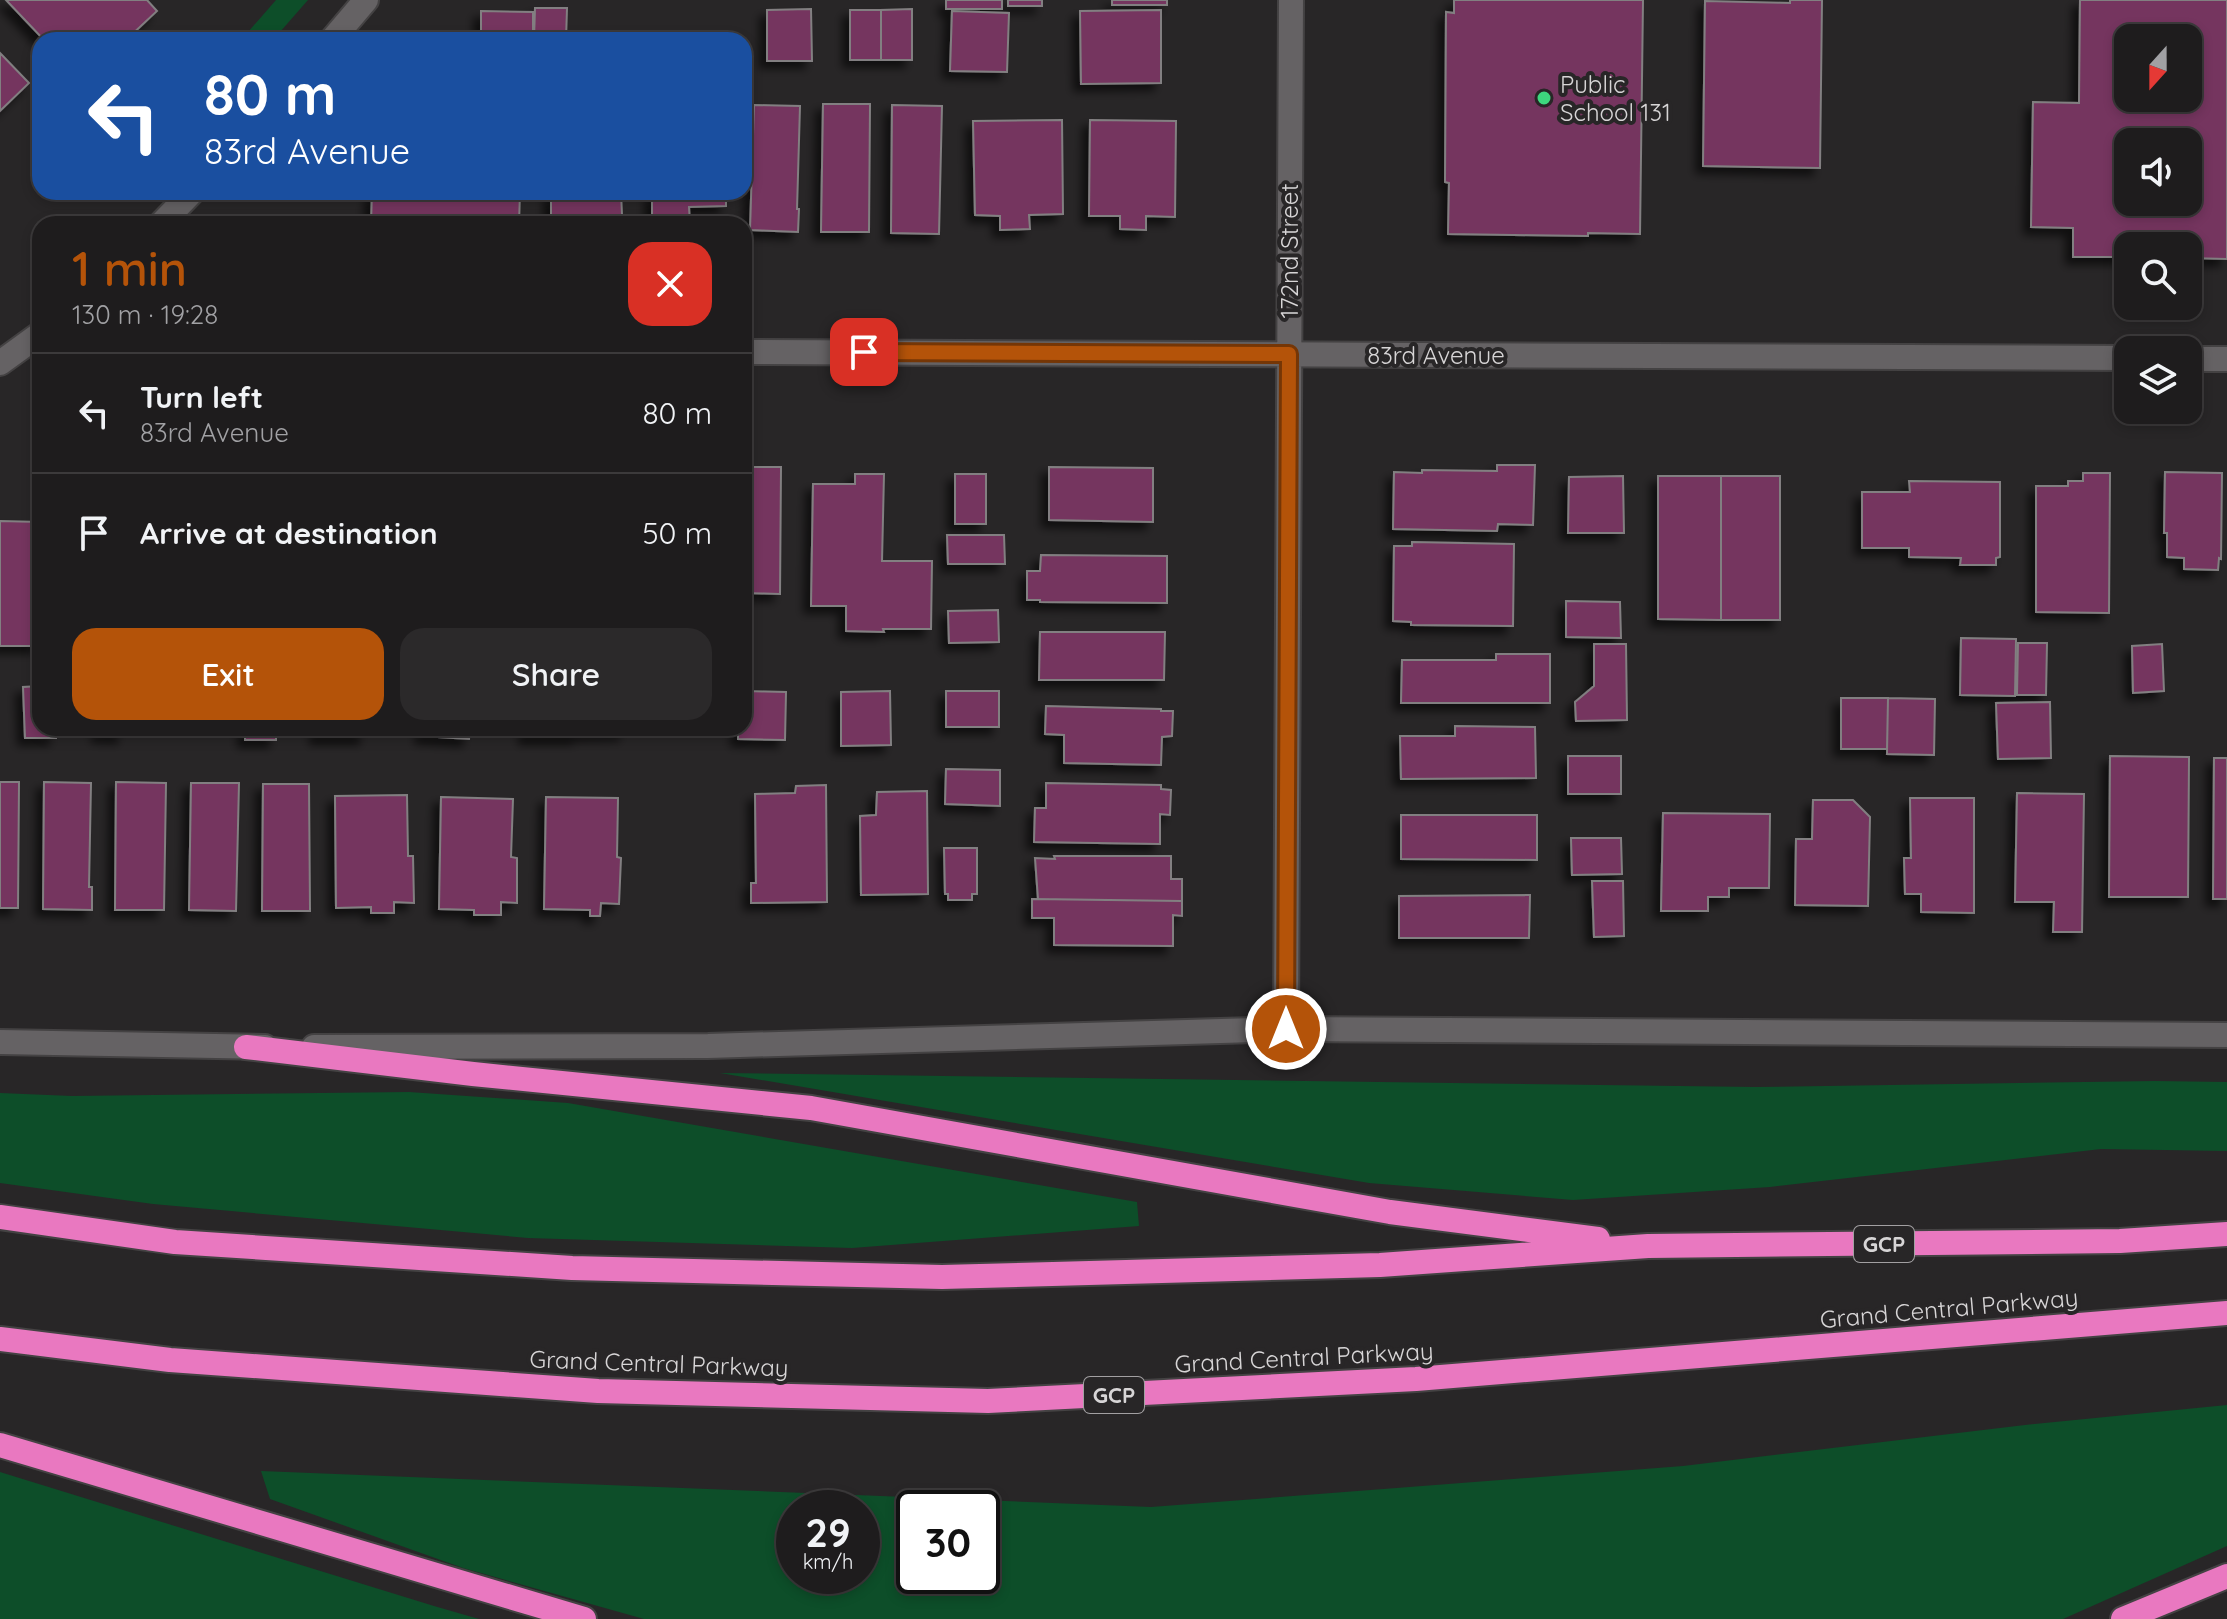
<!DOCTYPE html>
<html lang="en">
<head>
<meta charset="utf-8">
<style>
  body { margin:0; font-family:Quicksand,sans-serif; background:#2b292a; color:#f1f3f6; height:100vh; display:flex; flex-direction:column; font-size:30px; white-space:nowrap }
  * { box-sizing:border-box; margin:0 }
  p { font-size:26px; color:#a1a1a4 }
  .icon { flex:none; width:44px; height:44px; fill:none; stroke:currentColor; stroke-width:2; stroke-linecap:round; stroke-linejoin:round }
  .map { position:relative; flex:1; overflow:hidden }
  .panel { position:absolute; left:32px; top:216px; width:720px; height:520px; display:flex; flex-direction:column; background:#1e1c1d; border-radius:24px; box-shadow:0 4px 12px #0003,0 0 0 2px #3c3a3b }
  .panel>* { flex:none }
  .hud { position:absolute; left:32px; top:32px; width:720px; height:168px; border-radius:24px; box-shadow:0 4px 12px #0003,0 0 0 2px #3c3a3b; background:#1a4fa0; color:#fff; overflow:hidden }
  .needle { width:52px; rotate:201deg }
  .buttons { position:absolute; left:2114px; top:24px; display:grid; gap:16px }
  .buttons a { display:grid; place-items:center; width:88px; height:88px; border-radius:16px; background:#1e1c1d; box-shadow:0 4px 12px #0003,0 0 0 2px #3c3a3b; font-size:40px }
  .speed { position:absolute; left:776px; top:1490px; display:flex; gap:16px; font-size:40px; font-weight:700; text-align:center }
  .speed>* { display:grid; place-content:center; width:104px; height:104px; border-radius:50%; background:#1e1c1d; box-shadow:0 4px 12px #0003,0 0 0 2px #3c3a3b; line-height:1 }
  .speed small { font-size:20px; font-weight:400 }
  .speed .limit { border:4px solid #111; border-radius:12px; background:#fff; color:#111 }
  .pin { position:absolute; display:grid; place-items:center; width:68px; height:68px; color:#fff; margin:-34px; border-radius:16px; box-shadow:0 4px 12px #0006 }
  .me { position:absolute; width:88px; margin:-44px; rotate:0deg; stroke-linejoin:round; filter:drop-shadow(0 0 6px #0008) }
  .turn { display:flex; align-items:center; gap:28px; height:168px; padding:0 40px; font-size:36px }
  .turn .icon { width:104px; height:104px; stroke-width:2.5 }
  .turn b { display:block; font-size:56px; line-height:68px }
  .round { display:grid; place-items:center; flex:none; width:84px; height:84px; border-radius:24px; background:#2b292a }
  .headline { display:flex; align-items:center; justify-content:space-between; height:136px; padding:0 40px }
  h1 { font-size:48px; font-weight:600; line-height:60px; color:#b45309 }
  .action { display:flex; gap:16px; margin-top:auto; padding:16px 40px }
  .action a { flex:1; height:92px; border-radius:24px; background:#b45309; color:#fff; font-size:32px; font-weight:600; line-height:92px; text-align:center }
  .action a+a { background:#2b292a; color:#f1f3f6 }
  ul { padding:0; list-style:none }
  li { display:flex; align-items:center; gap:24px; height:120px; padding:0 40px; border-top:2px solid #3c3a3b }
  li div { flex:1 }
  li b { display:block; font-size:30px }
  li em { font-style:normal }
  .map>svg:first-child { display:block }
  .green { fill:#0d4e29; fill-rule:evenodd }
  .building { fill:#75345e; stroke:#827f81; stroke-width:2; fill-rule:evenodd; filter:url(#shadow) }
  .lines { fill:none; stroke-linecap:round; stroke-linejoin:round }
  .street-casing { stroke:#444243; stroke-width:28 }
  .secondary-casing { stroke:#444243; stroke-width:28 }
  .highway-casing { stroke:#444243; stroke-width:28 }
  .street { stroke:#656264; stroke-width:24 }
  .secondary { stroke:#656264; stroke-width:24 }
  .highway { stroke:#e978c0; stroke-width:24 }
  .route-casing { stroke:#753606; stroke-width:20 }
  .route { stroke:#b45309; stroke-width:14 }
  .poi-dot { fill:#3dd77e; stroke:#282627; stroke-width:3 }
  .labels { text-anchor:middle; dominant-baseline:central; stroke-width:8; stroke-linejoin:round; paint-order:stroke }
  .shield { fill:#282627; stroke:#a2a0a2; stroke-width:2 }
  .shield-label { font-size:22px; font-weight:bold; fill:#d7d5d6 }
  .poi-label { font-size:24px; fill:#d7d5d6; stroke:#282627; text-anchor:start }
  .street-label { font-size:24px; fill:#d7d5d6; stroke:#282627 }
</style>
</head>
<body>
<div class="map">
<svg width="2227" height="1619" viewBox="0 0 2227 1619">
  <defs>
    <filter id="shadow"><feDropShadow dx="-7" dy="7" stdDeviation="4" flood-color="#0009"/></filter>
  </defs>
  <rect width="100%" height="100%" fill="#282627"/>
  <path class="green" d="M276,0h32l-35,40h-32z
    M720,1073l1035,14 400,-6 72,1v69l-126,-2 -331,38 -197,13 -204,-17z
    M409,1092l159,11 569,99 2,24 -287,22 -324,-10 -375,-34 -153,-21v-90l72,3z
    M2227,1405v141l-164,73h-1419l-181,-51 -193,-69 -9,-28 890,36 532,-41 342,-41zM794,1508h68v68h-68zM914,1508h68v68h-68z
    M0,1472l434,134 45,13h-479z"/>
  <path class="building" d="M6,0h141l10,11 -31,29h-82z
    M946,0h56v9h-56z
    M1008,0h34v6h-34z
    M1112,0h55v5h-55z
    M1454,0h189l-3,234 -52,-1v3l-140,-2 1,-51 -4,-1 1,-170 8,1z
    M1790,0h32l-2,168 -117,-2 2,-165 85,2z
    M2080,0h147v259l-39,-1v-12h-60v11h-55v-29l-42,-1 2,-125 46,1zM2128,38h60v60h-60zM2128,142h60v60h-60z
    M535,8h32l-1,32h-32z
    M811,9l1,52h-45v-51z
    M912,9v51h-31v-50z
    M850,10h31v50h-31z
    M1161,10v73l-80,1 -1,-73z
    M481,11l52,1v28h-52z
    M952,11l57,2 -2,59 -57,-1z
    M0,53l29,30 -29,28z
    M823,104h47l-1,128h-48z
    M754,105l46,1 -3,103h2l-1,23 -48,-2z
    M892,105l50,1 -3,128 -48,-1z
    M1062,120l1,94 -34,1 1,14 -30,1v-14l-25,-1 -2,-94z
    M1090,120l86,1 -1,96 -29,-1v14l-26,-1v-13h-31z
    M372,192h148l-1,32h-148z
    M551,192h70l1,23 -71,1z
    M652,192h74v14l-37,1 1,17h-38z
    M1497,465h38l-2,60 -35,-1 -1,7 -104,-2 1,-57 28,1v-3l75,1z
    M744,467h37l-1,127 -36,-1z
    M1049,467l104,1v54l-104,-2z
    M2165,472l57,1 -1,86 -2,-1 -1,12 -34,-1v-11l-17,-1v-24h-3z
    M2083,473h27l-1,140 -73,-1v-126h32v-5h15z
    M855,474h29l-2,87h50l-1,68h-48l1,3 -38,-1v-25h-35l2,-122h42z
    M955,474h31v50h-31z
    M1623,476l1,57h-56l1,-56z
    M1658,476h63v144l-63,-1z
    M1721,476h59v144h-59z
    M1909,481l91,1v75l-4,1v7h-36l1,-7 -52,-1v-9h-47v-56h48z
    M0,521l40,1v124h-40z
    M947,535h57l1,29h-57z
    M1412,542l102,2 -1,82 -102,-1v-3l-18,-1 1,-75h18z
    M1041,555l126,1v47l-127,-1v-2h-13v-29h13z
    M1566,601l54,1 1,36 -55,-1z
    M998,610l1,32 -50,1 -1,-32z
    M1040,632h125l-1,48h-125z
    M1961,638l55,1 -1,57 -55,-1z
    M2018,643h29l-1,52h-29z
    M1594,644h32l1,76 -51,1 -1,-19 19,-16z
    M2162,644l2,47 -31,2 -1,-47z
    M1496,654h54v49h-149l1,-43h94z
    M40,686v42h16v10h-31l-2,-51z
    M744,691l42,1 -1,48 -47,-1v-11h6z
    M890,691l1,54 -50,1v-54z
    M946,691h53v36h-53z
    M1841,698h47l-1,51h-46z
    M1888,698l47,1 -1,56 -47,-1z
    M2050,702l1,56 -53,1 -2,-56z
    M1046,706l115,3v2h12l-1,25 -10,1 -1,28 -97,-2v-28l-19,-1z
    M1455,726l80,1 1,51 -135,1 -1,-43h55z
    M99,728h25v8l-25,-1z
    M245,728h31v12h-31z
    M317,728h49v9h-49z
    M423,728h47l-1,11 -47,-3z
    M526,728h53v9h-53z
    M580,728h46v5l-46,1z
    M1568,756h53v38h-53z
    M2110,756l79,1 -1,140h-79z
    M2214,758h13v141h-14z
    M946,769l54,1v36l-55,-2z
    M0,782h19l-1,126h-18z
    M44,782l47,1 -2,104h3v23l-49,-1z
    M116,782l50,1 -2,127h-49z
    M191,783h48l-3,128 -47,-1z
    M1046,783l115,2v4l10,1 -1,25 -10,-1v30l-126,-2 1,-34h11z
    M263,784h46l1,127h-48z
    M826,785l1,117 -76,1v-20h5l-1,-89 40,-1 1,-7z
    M927,791l1,103 -67,1 -1,-79 16,-1 1,-23z
    M2017,793l67,1 -2,138h-29l1,-30h-39z
    M407,795l1,61h5l1,47 -20,-1v11h-23v-6l-35,1 -1,-112z
    M441,797l72,2 -2,58 6,1v45l-16,-1v13h-27v-5l-35,-1z
    M546,797l72,1 -1,59 4,1 -2,46 -18,-1 -1,13h-10v-6l-46,-1z
    M1910,798h64v115l-53,-1v-18h-16l-1,-36h7z
    M1813,800h40l17,17 -2,89 -73,-1 1,-66h16z
    M1663,813l107,1 -1,74h-40v9h-21v14h-47z
    M1401,815h136v45l-136,-1z
    M1571,838h50l1,36 -50,1z
    M944,848h33v46h-5v6h-24v-6h-3z
    M1054,856h117v23h11v22l-144,-2 -3,-41 20,1z
    M1592,881h31l1,55 -30,1z
    M1530,895l-1,43h-130v-42z
    M1032,899l150,2v15l-9,-1v31l-119,-1v-27h-22z"/>
  <g class="lines">
    <defs>
      <path id="street" d="M332,40l34,-40
        M161,224l31,-32
        M744,352l1384,6
        M2188,359h39
        M0,363l40,-29
        M1286,1029l5,-1029"/>
      <path id="secondary" d="M0,1042l265,5
        M314,1047l394,-1 578,-17 941,6"/>
      <path id="highway" d="M246,1047l227,27 338,34 579,104 208,27
        M0,1217l175,25 397,26 370,9 438,-12 268,-19 472,-5 107,-7
        M0,1339l170,21 428,31 390,10 428,-22 811,-66
        M0,1445l584,174
        M2123,1619l104,-43"/>
    </defs>
    <use href="#street" class="street-casing"/>
    <use href="#secondary" class="secondary-casing"/>
    <use href="#highway" class="highway-casing"/>
    <use href="#street" class="street"/>
    <use href="#secondary" class="secondary"/>
    <use href="#highway" class="highway"/>
  </g>
  <g class="lines">
    <defs>
      <path id="route" d="M864,352l425,2 -3,675"/>
    </defs>
    <use href="#route" class="route-casing"/>
    <use href="#route" class="route"/>
  </g>
  <circle class="poi-dot" cx="1544" cy="98" r="8"/>
  <g class="labels">
    <g class="shield">
      <rect x="1854" y="1226" width="60" height="36" rx="6"/>
      <rect x="1084" y="1377" width="60" height="36" rx="6"/>
    </g>
    <g class="shield-label">
      <text x="1884" y="1244">GCP</text>
      <text x="1114" y="1395">GCP</text>
    </g>
    <g class="poi-label">
      <text x="1560" y="84">Public<tspan x="1560" dy="28">School 131</tspan></text>
    </g>
    <g class="street-label">
      <text transform="translate(1289 251) rotate(-90)">172nd Street</text>
      <text x="1436" y="355">83rd Avenue</text>
      <text transform="translate(1949 1308) rotate(-5)">Grand Central Parkway</text>
      <text transform="translate(1304 1357) rotate(-3)">Grand Central Parkway</text>
      <text transform="translate(659 1363) rotate(2)">Grand Central Parkway</text>
    </g>
  </g>
</svg>
<div class="buttons">
<a><svg class="needle" viewBox="-14 -14 28 28"><path d="M0-13l5 13h-10z" fill="#e53935"/><path d="M0 13l5-13h-10z" fill="#a1a1a4"/></svg></a>
<a><svg class="icon" aria-label="sound" viewBox="0 0 24 24"><path d="M4 9h4l5-4v14l-5-4H4zM17 9q2 3 0 6"/></svg></a>
<a><svg class="icon" aria-label="search" viewBox="0 0 24 24"><circle cx="10" cy="10" r="6"/><path d="M15 15l6 6"/></svg></a>
<a><svg class="icon" aria-label="layers" viewBox="0 0 24 24"><path d="M12 4l9 5-9 5-9-5zM3 14l9 5 9-5"/></svg></a>
</div>
<div class="speed"><div>29<small>km/h</small></div><div class="limit">30</div></div>
<div class="pin" style="left:864px;top:352px;background:#d93025"><svg class="icon" aria-label="arrive" viewBox="0 0 24 24"><path d="M6 21V4h12l-3 4 3 4H6"/></svg></div>
<svg class="me" style="left:1286px;top:1029px" viewBox="-20 -20 40 40"><circle r="17" fill="#b45309" stroke="#fff" stroke-width="3"/><path d="M0-11L8 9 0 5-8 9z" fill="#fff"/></svg>
<div class="hud">
<div class="turn"><svg class="icon" aria-label="left" viewBox="0 0 24 24"><path d="M17 20v-9H6M10 6l-5 5 5 5"/></svg><div><b>80 m</b>83rd Avenue</div></div>
</div>
<section class="panel">
<div class="headline"><div><h1>1 min</h1><p>130 m · 19:28</p></div><a class="round" style="background:#d93025;color:#fff"><svg class="icon" aria-label="close" viewBox="0 0 24 24"><path d="M6 6l12 12M18 6L6 18"/></svg></a></div>
<ul>
<li><svg class="icon" aria-label="left" viewBox="0 0 24 24"><path d="M17 20v-9H6M10 6l-5 5 5 5"/></svg><div><b>Turn left</b><p>83rd Avenue</p></div><em>80 m</em></li>
<li><svg class="icon" aria-label="arrive" viewBox="0 0 24 24"><path d="M6 21V4h12l-3 4 3 4H6"/></svg><div><b>Arrive at destination</b></div><em>50 m</em></li>
</ul>
<div class="action"><a>Exit</a><a>Share</a></div>
</section>
</div>
</body>
</html>
